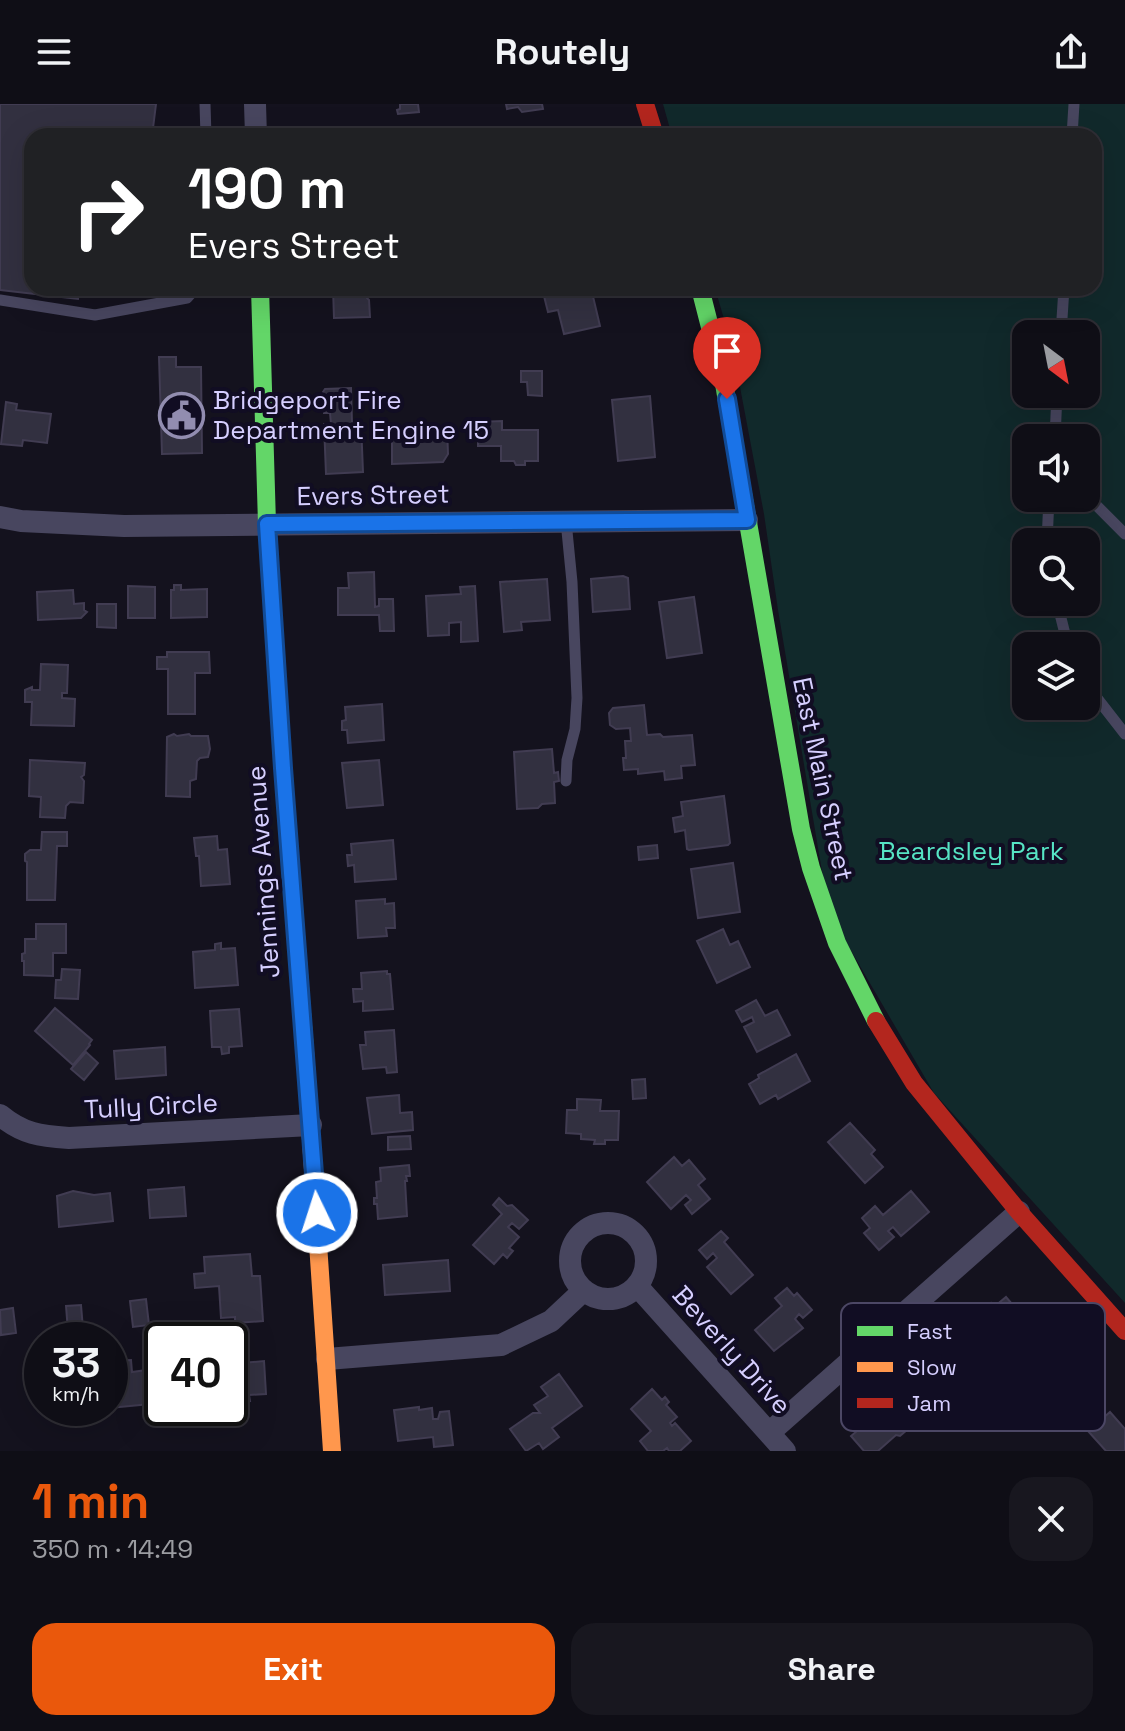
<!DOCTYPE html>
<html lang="en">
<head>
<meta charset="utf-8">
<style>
  body { margin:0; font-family:"Space Grotesk",sans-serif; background:#18171f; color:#f1f3f6; height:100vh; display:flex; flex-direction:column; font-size:30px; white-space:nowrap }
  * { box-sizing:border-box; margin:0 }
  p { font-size:26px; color:#9b9ca1 }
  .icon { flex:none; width:44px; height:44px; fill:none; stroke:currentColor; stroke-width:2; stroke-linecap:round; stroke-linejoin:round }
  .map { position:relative; height:1347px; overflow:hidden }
  .details { display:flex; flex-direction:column; background:#0f0e16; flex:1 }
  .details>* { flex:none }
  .top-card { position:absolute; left:24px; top:24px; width:1078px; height:168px; border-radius:24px; box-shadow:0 8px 32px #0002,0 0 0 2px #2f2e35; background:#202124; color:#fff; overflow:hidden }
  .needle { width:52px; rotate:148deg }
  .controls { position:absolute; left:1012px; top:216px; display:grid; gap:16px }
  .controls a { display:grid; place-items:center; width:88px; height:88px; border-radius:16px; background:#0f0e16; box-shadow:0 8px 32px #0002,0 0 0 2px #2f2e35; font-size:40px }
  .speed { position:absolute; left:24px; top:1218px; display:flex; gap:16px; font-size:40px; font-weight:700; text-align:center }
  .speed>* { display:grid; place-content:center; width:104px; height:104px; border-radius:50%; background:#0f0e16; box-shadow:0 8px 32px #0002,0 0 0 2px #2f2e35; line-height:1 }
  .speed small { font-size:20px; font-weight:400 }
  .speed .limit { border:4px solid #111; border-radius:12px; background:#fff; color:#111 }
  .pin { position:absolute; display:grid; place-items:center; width:68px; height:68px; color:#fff; margin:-82px -34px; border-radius:50% 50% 50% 0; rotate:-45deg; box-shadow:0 0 8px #0007 }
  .pin .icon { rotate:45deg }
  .me { position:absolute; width:88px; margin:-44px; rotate:356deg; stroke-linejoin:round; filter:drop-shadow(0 0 6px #0008) }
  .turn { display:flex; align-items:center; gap:28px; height:168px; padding:0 32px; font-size:36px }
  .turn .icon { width:104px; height:104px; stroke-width:2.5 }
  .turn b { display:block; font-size:56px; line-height:68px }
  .round { display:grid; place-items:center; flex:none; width:84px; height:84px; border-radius:24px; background:#18171f }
  .overview { display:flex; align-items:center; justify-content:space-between; height:136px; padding:0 32px }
  h1 { font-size:48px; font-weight:800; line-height:60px; color:#ea580c }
  .primary-button { display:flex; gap:16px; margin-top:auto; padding:16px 32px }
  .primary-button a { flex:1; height:92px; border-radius:24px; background:#ea580c; color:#fff; font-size:32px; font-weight:800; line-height:92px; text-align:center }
  .primary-button a+a { background:#18171f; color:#f1f3f6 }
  header { display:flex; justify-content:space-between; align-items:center; height:104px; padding:0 32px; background:#0f0e16; font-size:36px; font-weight:800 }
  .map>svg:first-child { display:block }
  .green { fill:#11292b; fill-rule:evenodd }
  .building { fill:#323040; stroke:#413c52; stroke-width:2 }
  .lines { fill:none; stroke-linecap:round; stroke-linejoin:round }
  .lane { stroke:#48465f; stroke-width:11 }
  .street { stroke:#48465f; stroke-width:22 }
  .fast { stroke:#63d668; stroke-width:18 }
  .slow { stroke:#ff974d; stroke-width:18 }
  .jam { stroke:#b3261e; stroke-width:18 }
  .route-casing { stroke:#114b97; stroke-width:20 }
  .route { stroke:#1a73e8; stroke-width:14 }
  .labels { text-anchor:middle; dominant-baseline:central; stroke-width:8; stroke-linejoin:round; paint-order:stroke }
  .poi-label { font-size:26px; fill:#d6cfff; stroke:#110d23; text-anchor:start }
  .street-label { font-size:26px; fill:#d6cfff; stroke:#110d23 }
  .park-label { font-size:26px; fill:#56e4c4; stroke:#110d23 }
  .key { fill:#110d23; stroke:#4c4765; stroke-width:2 }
  .key-label { font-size:22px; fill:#d6cfff }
</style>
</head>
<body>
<header><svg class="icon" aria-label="menu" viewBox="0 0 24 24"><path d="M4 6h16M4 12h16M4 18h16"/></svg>Routely<svg class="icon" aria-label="share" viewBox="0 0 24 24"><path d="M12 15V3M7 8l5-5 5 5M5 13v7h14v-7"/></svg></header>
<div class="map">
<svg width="1125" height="1347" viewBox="0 0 1125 1347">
  <rect width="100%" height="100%" fill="#14121e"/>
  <path class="green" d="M663,0h462v1199l-191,-210 -105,-180 -51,-303 -14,-96 -31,-164 -18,-62h379v-152h-422zM1026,230h60v60h-60zM1026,334h60v60h-60zM1026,438h60v60h-60zM1026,542h60v60h-60z"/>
  <path class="building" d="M0,0h156l-4,32h-120v152h47l-1,11 -78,-9z
    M400,0h18l1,8 -21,2 -1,-4 3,-1z
    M506,0h36l1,5 -21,3 -4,-5 -11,2z
    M333,184h33l1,10 2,2 1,17 -36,1z
    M542,184h49l9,38 -36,8 -6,-24 -10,2z
    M159,253h17v10h25l1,86 -40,1z
    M521,267h21v25l-14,-1 -1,-13h-6z
    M351,284l1,35h9l2,49 -37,2 -2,-50h7l-1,-11h-6l-1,-21 2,-3z
    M650,292l5,61 -37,4 -6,-61z
    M6,298l11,2 -1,6 35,4 -4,29 -24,-3 -1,6 -21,-2z
    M502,317v9h36v31h-13v4h-9l-2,-4h-13v-15h-23v-24z
    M428,323h19l1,27 -5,8 -51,2v-27l36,-2z
    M374,468l1,35 4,-1v-7h14l1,32h-14l-1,-16h-41v-27h11l-1,-15z
    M623,472l5,2 2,31 -37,3 -2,-33z
    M547,475l3,41 -29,2 1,8 -18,2 -4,-50z
    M174,481h7v5l26,-1v28l-36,1v-28h3z
    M128,482l27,1v31h-27z
    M475,482l3,55 -17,1v-20l-12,1v12l-21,1 -2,-40 35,-2 -1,-7z
    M73,486l1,14 10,-1v7l3,2 -6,6 -43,2 -1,-28z
    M694,493l8,56 -35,5 -8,-56z
    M97,500h19v24l-19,-1z
    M167,548h42l1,21h-15v41h-27v-45h-11v-12h10z
    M41,560l27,1 -1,28h-5v5l13,1 -1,27 -43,-1 1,-23h-7v-12l7,-3v3h8z
    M382,600l2,36 -36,3 -1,-13h-5v-9l4,-1 -1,-13z
    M644,601l3,30 13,-1 3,3 29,-2 3,30 -14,1 1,12 -17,2 -1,-9 -26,3v-5l-14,1 -1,-12h3l-1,-17h6l-1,-13 -14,1 -6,-4 -1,-12 4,-5z
    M174,630l3,2 12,-2 2,2h17l2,13 -2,8 -8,1 -3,3 -1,18 -6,2v16l-24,-1 1,-59z
    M552,645l2,24 4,-1 1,9 -5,1 1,21 -13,1 -4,4 -21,1 -3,-57z
    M30,656l55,3 -1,12 -3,2 3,4 -1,22 -13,-1 -4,4 -1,12 -25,-1 1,-20 -12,-1z
    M379,656l4,45 -36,3 -5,-45z
    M724,692l6,47 -2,2 -39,5 -2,-1 -2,-19 -10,2 -2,-14 10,-2 -2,-14z
    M42,728h25v14h-10l-2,54h-28v-38l-2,-1v-7l5,-4h11z
    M217,732l1,14 9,-1 3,35 -29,2 -2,-30h-3l-2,-18z
    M393,736l3,39 -41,3 -1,-17 -6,1 -1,-11h5l-1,-11z
    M657,741l1,13 -19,2 -1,-13z
    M733,759l7,49 -42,6 -7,-49z
    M385,795v5l9,-1 1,25h-9l1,8 -29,2 -2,-37z
    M36,820h30v29h-13v23l-29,-1v-14h-2v-7l3,-1v-14h11z
    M723,825l7,16 8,-4 12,26 -33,16 -20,-42z
    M221,839v6l14,-1 3,37 -43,3 -2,-36 22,-2v-6z
    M62,865l18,1 -2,29 -23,-1 1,-18h5z
    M387,867v3h3l3,35 -30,2v-10l-9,1 -1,-13h9l-1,-16z
    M756,896l9,16 12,-6 13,25 -33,17 -13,-25 10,-5 -2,-5 -10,5 -6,-11z
    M55,904l37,32 -3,4 1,1 -17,20 -38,-34z
    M239,905l3,37 -13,1v6l-7,1 -1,-7h-9l-2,-36z
    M394,926l3,42 -10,1 -1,-6 -23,2 -3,-24h6l-1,-13z
    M165,943l1,28 -50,4 -2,-28z
    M86,948l12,11 -14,17 -13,-11z
    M796,950l14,27 -32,18 -2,-4 -16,9 -11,-20 10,-6 -1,-3z
    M645,975l1,19 -13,1 -1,-19z
    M399,991l1,18 12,-1 1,18 -41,4 -5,-36z
    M577,995l24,1 -1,11h19l-1,29h-13v4h-11l1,-4 -14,-1v-5l-15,-1 1,-23h10z
    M850,1019l25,27 -4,4 12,13 -18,16 -37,-41z
    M410,1032l1,13 -23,1v-13z
    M674,1053l8,9 7,-6 16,19 -7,6 12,14 -18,15 -7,-9 6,-5 -5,-5 -15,14 -24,-27z
    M409,1061l1,11h-4l1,5h-2l2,35 -29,3 -1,-15h-3v-6h3l-1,-16 5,-1 -1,-13z
    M184,1083l2,29 -36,2 -2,-28z
    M73,1087l21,4 16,-2 3,28 -54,6 -2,-31z
    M911,1087l18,21 -28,24 -8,-9 -5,4 6,6 -15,13 -15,-17 6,-5 -8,-10 13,-12 8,9z
    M499,1094l8,8 5,-1 16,15 -9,9 -7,-6 -4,4 11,10 -10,11 4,3 -6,7 -4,-4 -9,10 -21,-19 29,-31 -9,-9z
    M721,1127l7,7 -4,4 29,33 -22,19 -24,-27 10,-9 -4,-5 -6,6 -8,-9z
    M250,1150l2,22h8l3,45 -28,2v-6l-14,1 -2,-32 -24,2 -1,-14 11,-1 -1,-16z
    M448,1156l2,31 -65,4 -2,-30z
    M787,1184l7,8 3,-3 15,17 -9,8 -4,-4 -4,5 8,9 -29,23 -19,-21 27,-24 -7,-8z
    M1006,1193l18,21 -26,23 4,5 -26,23 -24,-26 37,-32 -4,-3 6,-5 3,4z
    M146,1195l3,26 -16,2 -3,-26z
    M81,1201l2,24 -15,2 -2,-25z
    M13,1204l3,25 -15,2 -1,-25z
    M29,1247h13v51l-9,1z
    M131,1256l1,12 15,-2 3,34 -40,4v-47z
    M264,1257l2,33 -17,1 1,6 -13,1v-5l-7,1v-34z
    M559,1270l23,32 -30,22 7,9 -16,12 -4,-6 -13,8 -16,-22 23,-16h7l-6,-8 14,-9 -7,-9z
    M652,1285l10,11 3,-3 4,5 -3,3 11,12 -7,6 2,3 3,-3 16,18 -11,10h-11l-2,-3 -4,3h-15l-8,-10 11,-10 -20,-22z
    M896,1300l15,17 -6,4 3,4 -8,7 -4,-1 -18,16h-14l-13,-15 33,-28 3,4z
    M419,1303v3l13,-2 1,11h5l2,-7 9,-1 4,34 -19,2 -1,-10 -35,4 -4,-31z
    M1110,1308l15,17v22h-19l-18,-20z"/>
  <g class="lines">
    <path class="lane" d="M205,0l1,32
      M1072,32l2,-32
      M0,196l95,15 92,-17 9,-10
      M1061,230l3,-46
      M1055,334l2,-44
      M1086,391l39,39
      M566,417l6,61 5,116 -2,31 -8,31 -1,21
      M1047,438l2,-44
      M1057,498l11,44
      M1086,580l39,50"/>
    <path class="street" d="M255,0l1,32
      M0,413l21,4 103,5 623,-6
      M0,1011c23,19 40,21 69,23l242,-13
      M570 1157a38 38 0 1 1 76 0a38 38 0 1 1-76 0Z
      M638,1183l147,164
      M327,1255l174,-14 50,-24 32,-30
      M769,1329l250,-221"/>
    <path class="fast" d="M260,184l7,236 16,244 22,283
      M700,184l23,90 78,451 10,39 26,75 39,78"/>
    <path class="slow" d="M305,947l27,400"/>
    <path class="jam" d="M645,0l10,32
      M876,917l38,62 105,129 106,119"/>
  </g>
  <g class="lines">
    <defs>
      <path id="route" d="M317,1109l-34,-445 -16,-244 480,-4 -20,-121"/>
    </defs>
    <use href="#route" class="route-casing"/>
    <use href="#route" class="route"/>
  </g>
  <defs>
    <symbol id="civic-ring" viewBox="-11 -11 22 22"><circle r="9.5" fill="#110d23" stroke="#928db0" stroke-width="1.5"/><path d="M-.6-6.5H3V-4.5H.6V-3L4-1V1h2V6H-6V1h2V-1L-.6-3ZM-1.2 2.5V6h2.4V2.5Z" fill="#928db0"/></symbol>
  </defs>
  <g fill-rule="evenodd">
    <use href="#civic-ring" x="156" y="286" width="51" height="51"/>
  </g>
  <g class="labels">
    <g class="poi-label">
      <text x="213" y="296">Bridgeport Fire<tspan x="213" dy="30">Department Engine 15</tspan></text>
    </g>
    <g class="street-label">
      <text transform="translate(373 391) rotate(-1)">Evers Street</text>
      <text transform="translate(823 675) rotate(78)">East Main Street</text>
      <text transform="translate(263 768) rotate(-94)">Jennings Avenue</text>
      <text transform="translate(151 1002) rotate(-3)">Tully Circle</text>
      <text transform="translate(732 1246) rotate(48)">Beverly Drive</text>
    </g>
    <g class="park-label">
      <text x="971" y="747">Beardsley Park</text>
    </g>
  </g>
  <rect x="841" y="1199" width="264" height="128" rx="12" class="key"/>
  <rect x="857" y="1222" width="36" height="10" fill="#63d668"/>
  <rect x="857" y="1258" width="36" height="10" fill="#ff974d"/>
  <rect x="857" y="1294" width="36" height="10" fill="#b3261e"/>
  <g class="key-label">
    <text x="907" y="1235">Fast</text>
    <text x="907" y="1271">Slow</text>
    <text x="907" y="1307">Jam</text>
  </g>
</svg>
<div class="controls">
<a><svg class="needle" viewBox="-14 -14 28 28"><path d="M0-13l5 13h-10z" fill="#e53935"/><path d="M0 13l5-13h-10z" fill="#9b9ca1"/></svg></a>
<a><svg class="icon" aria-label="sound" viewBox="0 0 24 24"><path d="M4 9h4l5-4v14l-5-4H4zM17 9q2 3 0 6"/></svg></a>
<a><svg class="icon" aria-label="search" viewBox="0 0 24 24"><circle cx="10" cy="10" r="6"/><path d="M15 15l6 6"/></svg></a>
<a><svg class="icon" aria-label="layers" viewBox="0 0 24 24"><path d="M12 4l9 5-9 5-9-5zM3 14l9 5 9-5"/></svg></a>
</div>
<div class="speed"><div>33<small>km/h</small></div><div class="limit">40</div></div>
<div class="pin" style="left:727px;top:295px;background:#d93025"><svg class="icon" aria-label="arrive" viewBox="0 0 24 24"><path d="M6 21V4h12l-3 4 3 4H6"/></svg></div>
<svg class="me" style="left:317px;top:1109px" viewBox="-20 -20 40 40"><circle r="17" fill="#1a73e8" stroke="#fff" stroke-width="3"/><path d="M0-11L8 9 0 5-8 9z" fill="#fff"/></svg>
<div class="top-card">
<div class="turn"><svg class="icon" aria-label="right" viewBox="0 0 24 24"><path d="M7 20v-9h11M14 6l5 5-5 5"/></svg><div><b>190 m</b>Evers Street</div></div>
</div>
</div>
<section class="details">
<div class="overview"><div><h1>1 min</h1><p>350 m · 14:49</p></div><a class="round"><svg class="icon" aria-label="close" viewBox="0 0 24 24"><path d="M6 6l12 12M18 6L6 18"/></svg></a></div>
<div class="primary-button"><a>Exit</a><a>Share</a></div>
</section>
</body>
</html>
